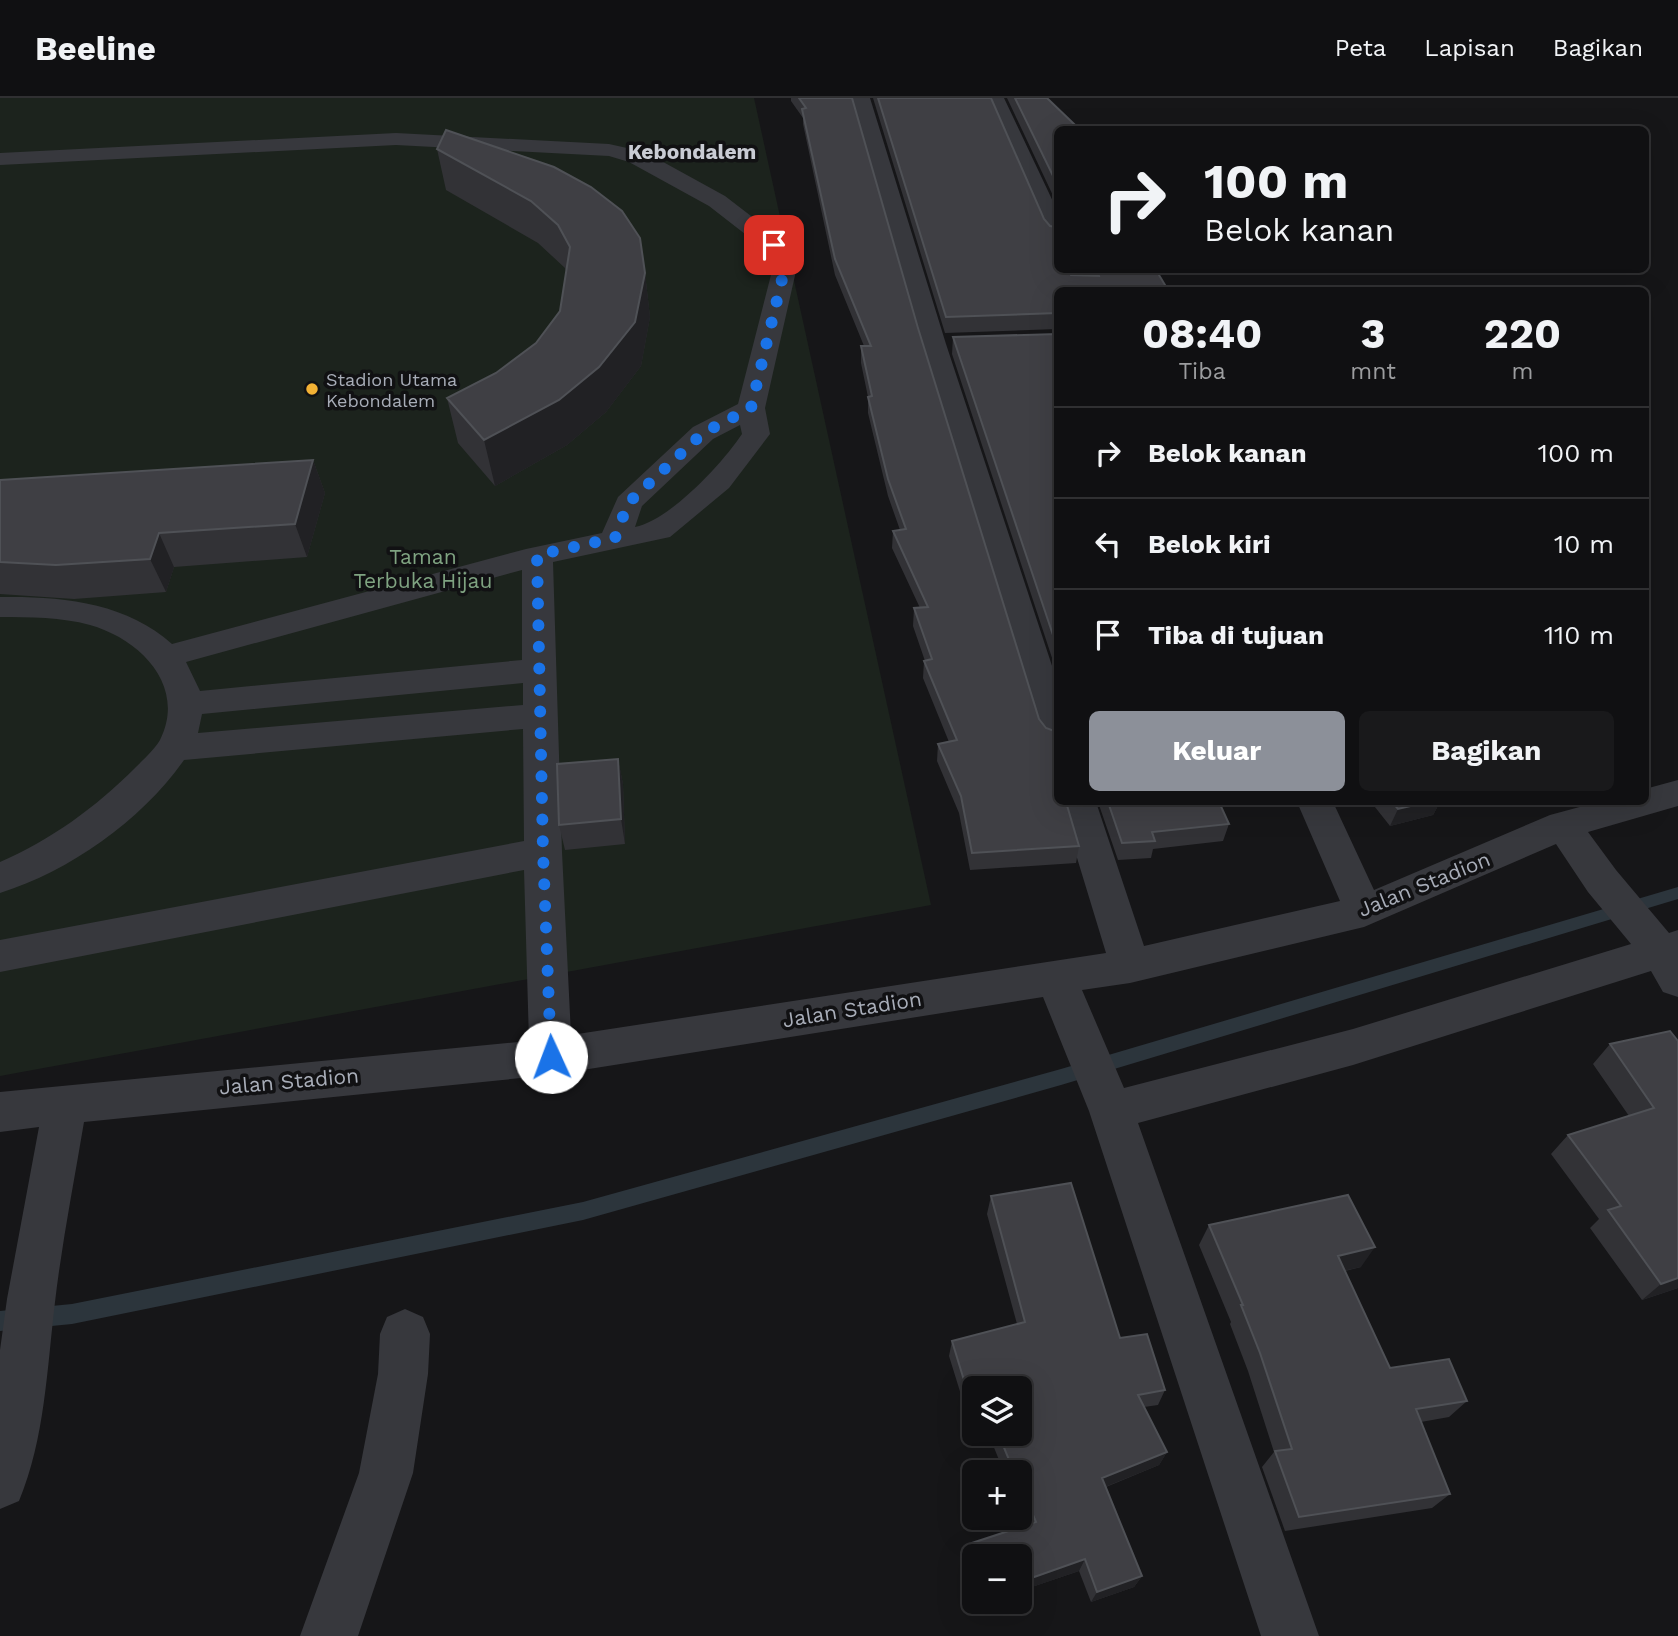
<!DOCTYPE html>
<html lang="id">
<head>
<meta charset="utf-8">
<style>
  body { margin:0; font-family:"Work Sans",sans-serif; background:#19191b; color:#f1f3f6; height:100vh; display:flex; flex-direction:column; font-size:26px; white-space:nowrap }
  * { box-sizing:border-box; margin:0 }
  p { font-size:23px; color:#9c9d9f }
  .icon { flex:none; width:38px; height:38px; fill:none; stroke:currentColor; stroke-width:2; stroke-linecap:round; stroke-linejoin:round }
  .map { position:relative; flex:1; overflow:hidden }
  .sheet { position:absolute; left:1054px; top:189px; width:595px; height:518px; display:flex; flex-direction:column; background:#101012; border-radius:10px; box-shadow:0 7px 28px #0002,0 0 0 2px #303032 }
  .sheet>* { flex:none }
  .banner { position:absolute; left:1054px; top:28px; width:595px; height:147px; border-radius:10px; box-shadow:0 7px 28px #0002,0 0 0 2px #303032; background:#101012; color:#f1f3f6; overflow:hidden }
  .tools { position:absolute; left:962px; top:1278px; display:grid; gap:14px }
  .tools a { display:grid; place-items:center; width:70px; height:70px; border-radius:10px; background:#101012; box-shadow:0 7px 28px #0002,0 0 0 2px #303032; font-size:35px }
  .pin { position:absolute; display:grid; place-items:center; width:60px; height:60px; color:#fff; margin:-30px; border-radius:14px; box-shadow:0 4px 10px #0006 }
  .me { position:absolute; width:77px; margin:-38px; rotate:358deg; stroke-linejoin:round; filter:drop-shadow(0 0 5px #0008) }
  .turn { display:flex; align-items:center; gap:24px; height:147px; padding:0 35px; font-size:32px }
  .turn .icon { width:91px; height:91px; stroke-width:2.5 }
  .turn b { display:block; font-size:49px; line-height:60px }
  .eta { display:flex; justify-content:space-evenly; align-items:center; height:119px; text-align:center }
  .eta b { font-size:42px; font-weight:700; line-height:49px }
  .cta { display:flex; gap:14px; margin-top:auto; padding:14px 35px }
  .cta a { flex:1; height:80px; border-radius:10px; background:#8c9099; color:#fff; font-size:28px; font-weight:700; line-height:80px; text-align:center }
  .cta a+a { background:#19191b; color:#f1f3f6 }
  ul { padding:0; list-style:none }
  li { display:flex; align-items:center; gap:21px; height:91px; padding:0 35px; border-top:2px solid #303032 }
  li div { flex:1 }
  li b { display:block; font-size:26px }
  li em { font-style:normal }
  header { display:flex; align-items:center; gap:42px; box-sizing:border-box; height:98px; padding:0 35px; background:#101012; border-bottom:2px solid #303032 }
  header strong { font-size:33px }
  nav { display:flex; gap:38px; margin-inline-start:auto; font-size:24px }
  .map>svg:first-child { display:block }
  .green { fill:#1c231d }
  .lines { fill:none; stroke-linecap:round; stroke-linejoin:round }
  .stream { fill:#2c353c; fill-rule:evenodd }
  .minor { fill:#37383d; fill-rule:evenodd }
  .wall { fill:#323236 }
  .shaded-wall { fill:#212124 }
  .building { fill:#3f3f44; stroke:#4f5156; stroke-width:2 }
  .route { stroke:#1a73e8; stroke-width:12; stroke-dasharray:0 21.6 }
  .poi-dot { fill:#f2b134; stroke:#111113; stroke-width:2.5 }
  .labels { text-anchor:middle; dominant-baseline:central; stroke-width:7; stroke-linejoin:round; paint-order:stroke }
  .far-poi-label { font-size:18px; fill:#a8adb8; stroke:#111113; text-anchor:start }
  .far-quarter-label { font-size:21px; font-weight:bold; fill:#c9ccd4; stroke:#111113 }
  .park-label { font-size:21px; fill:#7fa381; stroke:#111113 }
  .street-label { font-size:21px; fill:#a8adb8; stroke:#111113 }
</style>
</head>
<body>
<header>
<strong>Beeline</strong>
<nav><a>Peta</a><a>Lapisan</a><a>Bagikan</a></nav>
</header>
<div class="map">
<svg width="1678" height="1538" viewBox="0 0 1678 1538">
  <rect width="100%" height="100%" fill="#161618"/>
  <path class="green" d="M0,0h754l177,807 -931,171z"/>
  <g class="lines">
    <path class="stream" d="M1678,789v12l-617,186 -478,135 -511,104 -72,7v-20l72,-7 511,-102 478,-133z"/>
    <path class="minor" d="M850,0h20l76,246 111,337v66l-12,-3 -6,-9 -119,-391z
      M984,0h20l53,112v31l-8,-2 -4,-5z
      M396,35l213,11 36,8 80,44 57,44 14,31 -31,137 5,26 -41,54 -59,49 -117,25 9,290 9,183 535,-82 -46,-151h36l48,144 196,-45 -43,-99h36l41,88 176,-75 48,-13h47v-13l33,-9v26l-90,26 28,38 53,63 9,-3v67l-15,-5 -12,-21 -298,94 -215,58 181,513h-58l-172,-525 -46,-114 -492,78 -467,47c-10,60 -22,120 -29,180 -8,66 -10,137 -36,199l-19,8v-159l7,-51 32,-172 -39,5v-40l529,-51 -5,-171 -524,102v-32l524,-99 -1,-112 -339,31c-42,60 -114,111 -184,133v-31c51,-22 96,-55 135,-94 9,-9 19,-18 25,-28 27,-54 -20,-101 -70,-115 -29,-8 -60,-8 -90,-8v-20c60,-1 126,5 172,47l354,-95 76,-16 16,-36 75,-70 45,-23 34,-133 -9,-23 -54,-42 -80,-44 -20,-6 -213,-11 -396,20v-12zM740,327l2,9c-20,30 -72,86 -107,93l7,-21 71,-67zM522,472v90l-322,31 -14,-29zM523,585v22l-325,28 4,-19zM1556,746l32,48 43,52 -278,85 -229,59 -42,-98 48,-7 234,-56z
      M1062,172h24l9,20h-24z
      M405,1211l18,8 7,17 -2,40 -15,99 -55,163h-58l59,-163 19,-99 2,-40 7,-17z"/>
  </g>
  <path class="wall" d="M791,0h61l205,704 22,44 -3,17 -106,7 -11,-57 -22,-52 1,-17 11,-2 -26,-64 1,-17h1l-12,-35 1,-18h6l-28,-60 1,-17 7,-1 -12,-34 -20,-83v-16l-7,-34v-17h3l-29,-71 -32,-151v-6l-12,-17z
    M873,0h118l66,172 14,5 20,1 -2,-6h68l-100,20v39l-112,4z
    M1007,0h40l10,32v74z
    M446,32l199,143 5,44 -9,49 -35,46 -39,33 -72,41 -37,-43 -11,-45 49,-25 40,-30 24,-32 6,-40 -1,-3 -27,-25 -92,-53 -9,-41z
    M1057,236v339l-105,-319 1,-17z
    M313,362l12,33 -18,64 -133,10 -8,25 -92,7 -74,-5v-114z
    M618,661l5,25 2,60 -60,6 -6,-25z
    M1098,704h121l10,22 -6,17 -70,8 -2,9 -33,2z
    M1371,704h69l-7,13 -43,11z
    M1678,943v247l-36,12 -52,-72 9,-9 -48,-65 17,-19 61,-19 -36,-52 17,-20z
    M991,1098l129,142 45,52 -7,15 -14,2 23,45 -8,13 -53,22 36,89 -8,11 -43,15 -12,-31 -59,20v-35h-45v16l-6,-17 3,-12 55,-18 -7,-17v-36h-16l-16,-39h32l-45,-45v38l-4,1 -22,-71 3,-15 65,-17 -30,-110z
    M1209,1127l152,42 -16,4 45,97 77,33 -18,16 -28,5 29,72 -18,14 -147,23 -23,-64 12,-15 -26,-81 -18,-47 1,-2 -32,-77z"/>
  <path class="shaded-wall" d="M645,175l5,44 -9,49 -35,46 -39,33 -72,41 -11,-46z
    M313,362l12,33 -18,64 -12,-33z
    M159,435l15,34 -8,25 -16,-33z
    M618,661l5,25 2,60 -4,-25z
    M1428,704h12l-7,13 -43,11 8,-17z
    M1375,1149l-14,20 -36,8 13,-19z
    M1678,1180v10l-36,12 19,-16z
    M974,1315l1,13 -4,1z
    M1167,1354l-8,13 -64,26 7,-13z
    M1085,1461l-6,12 -59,20v-9z
    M1142,1478l-8,11 -43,15 6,-10z"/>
  <path class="building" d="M799,0h53l66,230 121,391 7,9 11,4v70h9l13,44 -107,7 -11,-57 -23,-52 19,-4 -33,-79 8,-2 -18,-51 14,-1 -35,-76 13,-2 -18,-50 -20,-82 4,-1 -11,-50h10l-36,-87 -33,-150 4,-1z
    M878,0h113l53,121 6,7 7,1v43h12l2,5 28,1 -2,-6h59l12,20h-111v23l-111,4z
    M1015,0h32l28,27 3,5h-21v54z
    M446,32l108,37 37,20 31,24 18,27 5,35 -10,49 -36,45 -40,33 -75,40 -37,-42 49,-25 40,-30 24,-32 10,-64 -12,-22 -27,-24 -94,-52z
    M1057,236v313l-104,-310z
    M313,362l-18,64 -136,9 -9,26 -94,6 -56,-3v-82z
    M618,661l3,60 -62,6 -2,-61z
    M1108,704h111l10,22 -77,8 3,9 -33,2z
    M1392,704h36l-30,7z
    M1670,933l8,10v237l-17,6 -53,-74 13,-4 -53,-71 86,-27 -44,-64z
    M1071,1085l49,155 27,-4 18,56 -27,5 29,57 -65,26 40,98 -45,16 -12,-33 -65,23v-26h-44l-4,-13 64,-21 -16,-37v-13h-6l-16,-39h22v-45h-45l-1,25 -22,-72 73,-19 -34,-126z
    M1348,1097l27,52 -37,9 52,112 59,-9 18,42 -51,8 34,85 -151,23 -24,-66 17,-2 -32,-96 -19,-48h2l-34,-80z"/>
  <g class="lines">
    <path class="route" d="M551,959l-8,-205 -6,-297 78,-17 13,-35 75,-70 48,-25 33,-137 -10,-26"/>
  </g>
  <circle class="poi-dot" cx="312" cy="291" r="7"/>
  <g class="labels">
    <g class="far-poi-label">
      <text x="326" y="281">Stadion Utama<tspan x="326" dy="21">Kebondalem</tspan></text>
    </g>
    <g class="far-quarter-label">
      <text x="692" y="53">Kebondalem</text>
    </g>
    <g class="park-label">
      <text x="423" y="458">Taman<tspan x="423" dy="24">Terbuka Hijau</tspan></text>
    </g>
    <g class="street-label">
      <text transform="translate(1424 786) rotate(-22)">Jalan Stadion</text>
      <text transform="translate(852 911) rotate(-9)">Jalan Stadion</text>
      <text transform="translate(289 983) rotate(-5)">Jalan Stadion</text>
    </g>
  </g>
</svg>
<div class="tools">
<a><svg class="icon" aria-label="layers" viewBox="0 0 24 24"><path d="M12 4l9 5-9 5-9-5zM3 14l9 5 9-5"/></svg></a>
<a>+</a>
<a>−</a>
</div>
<div class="pin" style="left:774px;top:147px;background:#d93025"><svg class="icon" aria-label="arrive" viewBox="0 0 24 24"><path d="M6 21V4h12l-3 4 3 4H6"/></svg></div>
<svg class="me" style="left:551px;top:959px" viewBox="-20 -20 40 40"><circle r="19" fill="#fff"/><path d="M0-13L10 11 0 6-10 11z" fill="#1a73e8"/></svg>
<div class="banner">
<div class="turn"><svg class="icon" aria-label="right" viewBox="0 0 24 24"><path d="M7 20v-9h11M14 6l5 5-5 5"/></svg><div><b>100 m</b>Belok kanan</div></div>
</div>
<section class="sheet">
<div class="eta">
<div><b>08:40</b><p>Tiba</p></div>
<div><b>3</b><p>mnt</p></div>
<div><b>220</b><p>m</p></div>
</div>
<ul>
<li><svg class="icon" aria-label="right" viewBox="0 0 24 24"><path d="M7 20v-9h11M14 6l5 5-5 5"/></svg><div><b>Belok kanan</b></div><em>100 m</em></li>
<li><svg class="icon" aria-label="left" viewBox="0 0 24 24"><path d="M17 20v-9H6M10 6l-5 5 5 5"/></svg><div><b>Belok kiri</b></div><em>10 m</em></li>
<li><svg class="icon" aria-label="arrive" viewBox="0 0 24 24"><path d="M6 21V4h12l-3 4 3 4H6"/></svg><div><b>Tiba di tujuan</b></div><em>110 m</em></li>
</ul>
<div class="cta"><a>Keluar</a><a>Bagikan</a></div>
</section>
</div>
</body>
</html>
